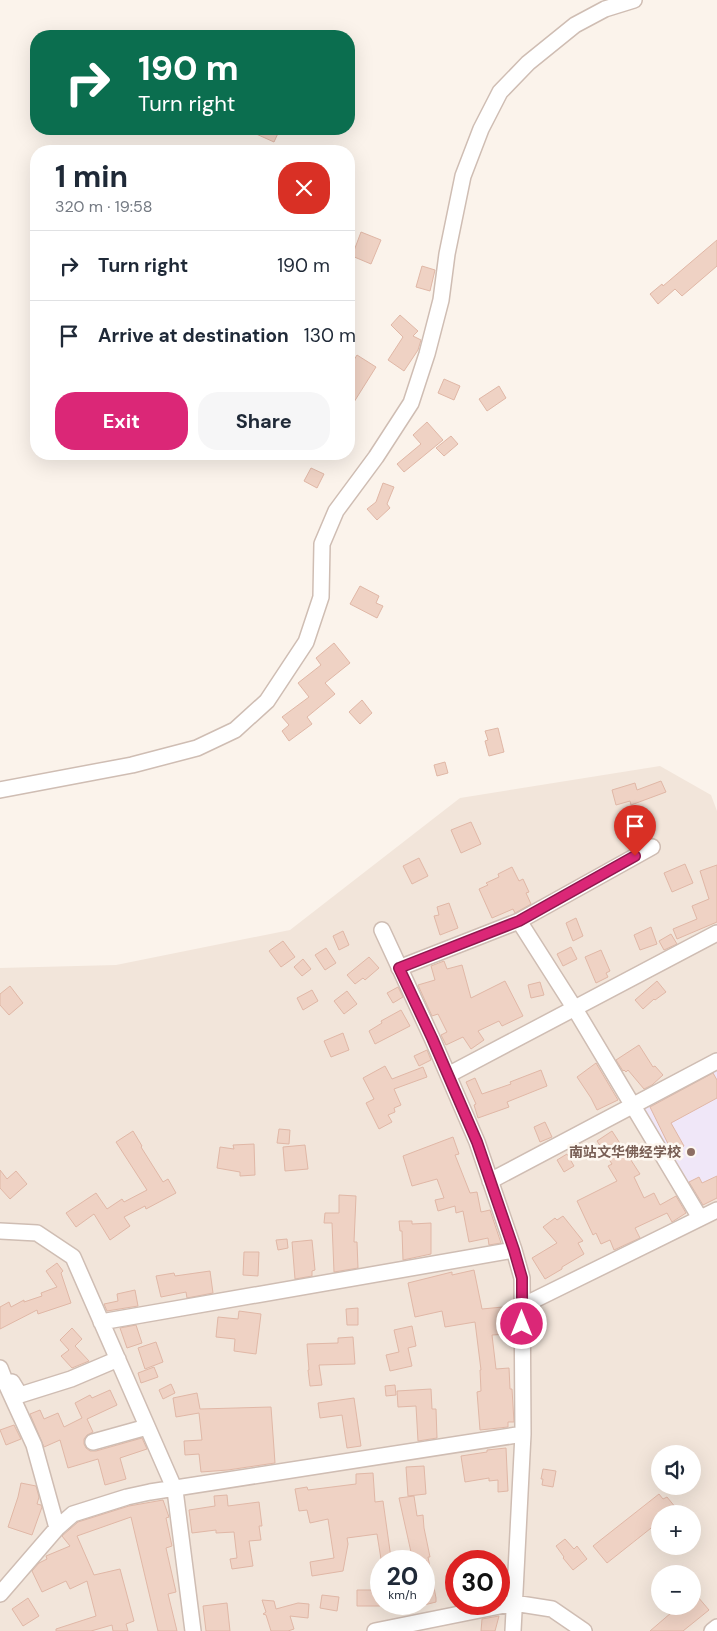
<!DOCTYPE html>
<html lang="en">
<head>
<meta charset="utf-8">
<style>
  body { margin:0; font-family:"DM Sans","Noto Sans SC",sans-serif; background:#f6f6f7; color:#1f2937; height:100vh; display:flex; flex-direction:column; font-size:19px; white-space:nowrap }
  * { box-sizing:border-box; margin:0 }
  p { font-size:16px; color:#747a83 }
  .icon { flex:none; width:28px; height:28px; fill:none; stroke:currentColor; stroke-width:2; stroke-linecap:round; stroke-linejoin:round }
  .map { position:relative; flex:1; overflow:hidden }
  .side { position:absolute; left:30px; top:145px; width:325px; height:315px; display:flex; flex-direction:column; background:#fff; border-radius:20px; box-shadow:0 5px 20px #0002 }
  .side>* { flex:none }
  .top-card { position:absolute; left:30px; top:30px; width:325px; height:105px; border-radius:20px; box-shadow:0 5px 20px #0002; background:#0b6e4f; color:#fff; overflow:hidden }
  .fabs { position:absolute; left:651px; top:1445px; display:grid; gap:10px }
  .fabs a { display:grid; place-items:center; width:50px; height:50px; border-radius:50%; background:#fff; box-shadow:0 5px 20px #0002; font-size:25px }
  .speed { position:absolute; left:370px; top:1550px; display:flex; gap:10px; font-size:25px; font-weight:700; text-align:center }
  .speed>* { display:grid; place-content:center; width:65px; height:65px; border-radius:50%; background:#fff; box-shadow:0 5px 20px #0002; line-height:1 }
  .speed small { font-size:12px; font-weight:400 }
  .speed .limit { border:8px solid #d22; background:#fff; color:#111 }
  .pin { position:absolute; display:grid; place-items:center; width:42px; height:42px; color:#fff; margin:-51px -21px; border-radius:50% 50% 50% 0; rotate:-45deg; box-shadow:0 0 5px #0007 }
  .pin .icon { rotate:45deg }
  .me { position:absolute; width:55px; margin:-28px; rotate:0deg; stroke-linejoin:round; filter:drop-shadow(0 0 4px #0008) }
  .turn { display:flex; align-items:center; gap:18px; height:105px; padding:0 25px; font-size:22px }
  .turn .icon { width:65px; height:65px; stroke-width:2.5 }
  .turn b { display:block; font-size:35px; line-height:42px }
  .round { display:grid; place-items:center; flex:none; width:52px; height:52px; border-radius:20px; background:#f6f6f7 }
  .summary { display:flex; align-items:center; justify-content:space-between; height:85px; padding:0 25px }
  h1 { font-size:30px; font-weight:700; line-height:38px }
  .primary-button { display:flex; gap:10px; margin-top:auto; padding:10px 25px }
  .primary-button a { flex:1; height:58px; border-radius:20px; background:#db2777; color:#fff; font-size:20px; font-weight:700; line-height:58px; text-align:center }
  .primary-button a+a { background:#f6f6f7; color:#1f2937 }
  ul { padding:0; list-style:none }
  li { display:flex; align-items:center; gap:15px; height:70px; padding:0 25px; border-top:1px solid #e0e1e3 }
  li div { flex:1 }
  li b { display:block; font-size:19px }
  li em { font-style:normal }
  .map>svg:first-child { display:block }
  .residential { fill:#f2e5da; fill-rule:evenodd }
  .education { fill:#f0e7f8 }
  .building { fill:#efd2c4; stroke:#e0b7a6 }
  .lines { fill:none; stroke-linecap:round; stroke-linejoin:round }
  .street-casing { stroke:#cfbdb3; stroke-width:18 }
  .street { stroke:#fff; stroke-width:15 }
  .route-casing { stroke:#8e194d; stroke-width:12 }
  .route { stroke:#db2777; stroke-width:9 }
  .education-dot { fill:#8d6e63; stroke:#fef8f1; stroke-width:2 }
  .labels { text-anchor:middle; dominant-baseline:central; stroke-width:5; stroke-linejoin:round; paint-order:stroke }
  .education-label { font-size:14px; font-weight:bold; fill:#785e54; stroke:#fef8f1; text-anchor:end }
</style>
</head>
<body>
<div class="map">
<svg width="717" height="1631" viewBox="0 0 717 1631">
  <rect width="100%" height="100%" fill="#fbf3eb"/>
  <path class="residential" d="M660,766l51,29 6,16v820h-717v-663l116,-3 174,-35 170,-132zM660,1454h32v32h-32zM660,1514h32v32h-32zM381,1561h43v43h-43zM456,1561h43v43h-43zM660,1574h32v32h-32z"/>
  <path class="education" d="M717,1066v131l-20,10 -59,-100z"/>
  <path class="building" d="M245,129h35l-6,13z
    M361,232l20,8 -10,24 -19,-8z
    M717,240v26l-35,30 -7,-7 -17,15 -8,-10 12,-10 1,2z
    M422,266l13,4 -5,21 -14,-4z
    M400,315l18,16 -5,5 8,4 -3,10 -14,21 -16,-11 15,-23 -12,-12z
    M357,355l19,12 -27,43v-42z
    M444,379l16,7 -6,14 -16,-7z
    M499,386l7,12 -19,13 -8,-12z
    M427,422l16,18 -39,32 -7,-8 24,-20 -8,-9z
    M451,436l7,8 -14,12 -8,-8z
    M311,468l13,6 -7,14 -13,-7z
    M383,483l11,4 -7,17 3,4 -13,12 -10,-11 9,-7z
    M360,586l19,10 -3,7 7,3 -6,12 -27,-14z
    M334,643l16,20 -25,20 10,11 -28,23 5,7 -23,17 -7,-10 7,-6 -7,-8 27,-20 -11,-14 23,-18 -5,-7z
    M362,700l10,13 -12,11 -11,-12z
    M498,728l6,24 -15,4 -4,-15 3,-1 -3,-9z
    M445,762l3,11 -11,3 -3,-11z
    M661,781l5,11 -35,13 -1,-4 -14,4 -4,-15 23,-7 2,7z
    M471,822l10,22 -20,9 -10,-23z
    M419,858l9,18 -16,8 -9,-18z
    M685,864l8,19 -21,9 -8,-19z
    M717,865v57l-40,17 -4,-10 24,-10 -5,-13 17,-7 -9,-28z
    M512,867l7,14 4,-2 6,13 -3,1 5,11 -16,9 -2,-4 -21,9 -13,-29 9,-4 -2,-2 13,-6 -1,-3z
    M449,903l9,25 -18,7 -6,-19 5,-1 -2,-8z
    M576,918l7,18 -10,5 -7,-18z
    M651,927l6,17 -17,6 -6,-15z
    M343,931l6,14 -10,5 -6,-14z
    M671,934l6,10 -13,6 -5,-9z
    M283,941l12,16 -14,10 -12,-16z
    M571,947l6,12 -14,7 -6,-12z
    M326,948l10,15 -11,7 -10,-15z
    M601,950l9,21 -4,2 2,4 -12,6 -11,-26z
    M369,957l10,11 -14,12 -2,-2 -8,6 -8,-9z
    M303,959l8,10 -9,7 -8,-9z
    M444,961l3,8 15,-4 9,33 34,-17 18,35 -21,10 -3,-5 -21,10 6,9 -13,9 -8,-12 -17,8 -5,-10 6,-3 -9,-18 -6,2 -14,-31 17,-5 -4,-14z
    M657,981l9,11 -11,8 -1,-1 -11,10 -8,-9z
    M540,982l4,13 -13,3 -3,-13z
    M10,986l13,17 -14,12 -9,-10v-11z
    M398,987l5,10 -10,6 -6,-10z
    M312,990l6,11 -15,9 -6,-12z
    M347,991l10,13 -13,10 -10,-13z
    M401,1010l9,16 -35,18 -6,-13 13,-8 -1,-2z
    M343,1033l6,17 -18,7 -7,-16z
    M639,1045l14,22 2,-1 8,9 -11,10 -8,4 -16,-19 -2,2 -2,-2 -1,1 -7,-11z
    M427,1050l4,10 -12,6 -5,-10z
    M596,1063l22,37 -21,10 -6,-12 -14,-21z
    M385,1066l7,13 31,-12 4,10 -33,12 7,16 -7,3 1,4 -7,3 4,7 -13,7 -13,-26 8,-4 -11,-21z
    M541,1070l6,16 -40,16 2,5 -31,11 -4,-13 2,-1 -10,-22 9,-4 7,16 29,-10 -1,-2z
    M713,1073l4,7v18l-46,25 13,23 -12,6 -22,-45z
    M545,1122l7,15 -12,5 -6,-15z
    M279,1129l11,1 -1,14 -12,-1z
    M133,1131l9,15 -1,1 22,35 5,-3 8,14 -30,16 -1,-3 -21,11 6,9 -20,14 -16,-26 -18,13 -10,-14 30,-20 11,16 15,-10 2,3 23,-12 -31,-48z
    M612,1131l28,43 -6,3 10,21 10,-5 6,12 16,-9 10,17 -14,9 -5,-9 -32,15 5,10 -26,12 -4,-10 -9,4 -5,-11 -3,2 -16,-34 40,-20 -9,-15 4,-2 -15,-23z
    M453,1137l6,17 -4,1 15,38 7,-1 4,20 9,-2 11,33 -12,2 -1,-7 -19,4 -6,-31 -7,2 -1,-7 -17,5 -3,-11 9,-2 -7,-19 -25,7 -9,-30z
    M254,1144l1,31 -15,1v-4l-23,-4 3,-21 14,2 -1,-4z
    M305,1145l3,24 -23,2 -2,-24z
    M567,1154l7,12 -10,6 -7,-12z
    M0,1170l7,9 9,-8 11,13 -17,15 -10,-11z
    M717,1176v22l-14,7 -14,-23 10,-5 3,6z
    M339,1195l17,1 -2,46h3l1,26 -24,4 -2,-49h-8l1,-10h14z
    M563,1216l20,25 -5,2 6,11 -22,13v2l-17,10 -13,-21 25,-15 -14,-16 12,-9 2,2z
    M399,1221h13v3l19,-1v31l-28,6 -1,-29h-2z
    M287,1239l1,9 -10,2 -2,-10z
    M312,1240l3,30 -3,1v5l-17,3 -3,-37z
    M244,1252h15l-1,24 -15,-1z
    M57,1263l6,8 -2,2 10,30 -33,11 -1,-4 -37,19v-22l9,-5 2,5 13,-7v2l18,-6 -1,-3 16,-6 -11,-16z
    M474,1270l8,39 31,-3v10h-6l1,18 -16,1 4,34 13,-1 1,21h2l2,33h-6v5l-28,3 -3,-38 4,-1 -1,-21h1l-6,-48 -30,5 -3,-16 -27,6 -7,-34 44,-11v3z
    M210,1271l3,22 -26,5 -1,-6 -25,5 -5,-21 18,-3 1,3z
    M135,1290l3,16 -31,5 -3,-7 14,-3 -1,-7z
    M358,1308v17h-11l-1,-16z
    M239,1311l22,3 -5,40 -22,-3 1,-12 -19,-2 2,-20 20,2z
    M136,1325l6,18 -15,5 -7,-20z
    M412,1326l4,20 -8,2 4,18 -22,5 -4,-16 13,-3 -5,-22z
    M72,1328l10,11 -7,7 14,15 -17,7 -11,-12 8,-6 -9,-10z
    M353,1337l2,27 -36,1 3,20 -12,1 -2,-16h1l-2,-26 31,-1v-5z
    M156,1342l7,20 -18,7 -7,-21z
    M154,1367l4,10 -17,6 -3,-10z
    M171,1384l4,9 -12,6 -4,-9z
    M395,1385l1,10 -10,1 -1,-10z
    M431,1389l1,20h4l1,29 -19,3 -2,-35 -18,1 -1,-16z
    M110,1390l7,15 -30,14 6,13 -6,3 -3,4v5l2,4 4,3h6l46,-13 5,11 -27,9 6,21 -21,6 -7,-26 -30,9 -8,-28 -16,7 -14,-33 10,-4 4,9 14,-6 6,14 18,-9 -7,-15 15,-8 2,3z
    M197,1393l3,16 71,-2 4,56 -47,7 -27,2 -2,-18 -14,1 -1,-14 18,-1 -3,-27 -23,4 -3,-19z
    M354,1398l7,48 -14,2 -5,-33 -22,3 -2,-15z
    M14,1425l7,14 -15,6 -6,-15z
    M506,1448l2,43 -10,1v-12l-9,1v-3l-24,4 -4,-26 26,-4v-2z
    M424,1466l2,28 -18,2 -2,-29z
    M543,1469l13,2 -3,16 -11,-2 1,-6h-2z
    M373,1473l2,29 8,-1 8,57 -10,1 -4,-25 -30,4 1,6 -5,27 -31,5 -2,-14 24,-4 -6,-39 -18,4 -3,-13 -8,1 -4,-22 12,-2 1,3 48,-6v-10z
    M21,1483l15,3 3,11 -2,7 4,1 1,2 -10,28 -24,-8 10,-30z
    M659,1494l4,5 4,-2 9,11 -7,6h-9v7l-53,42 -14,-17z
    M227,1495l1,11 31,-4 3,24h-3l2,14 -12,1 4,25 -21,3 -2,-10 7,-1 -3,-26 -18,1v-3l-24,3 -3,-23 26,-4 -1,-10z
    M414,1496l3,20 6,-1 1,13 6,29h-2l8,41v4l-12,3v-43l3,-1h-14l-14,-63z
    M163,1500l6,17 -3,1 6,28 -6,2 10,44 -8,2 9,37h-19l-27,-114 -54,19 17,39 26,-6 14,52 -8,3 2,7h-15l-1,-6 -21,6h-35v-2l40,-13 -9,-35 -17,8 -4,-8 -24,11 -10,-21 7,-8 8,-4 -1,-3 24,-10 -8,-10 16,-14 51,-16z
    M565,1539l9,10 3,-3 10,13 -14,11 -10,-12 1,-1 -8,-11z
    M357,1590h23v16h-23z
    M692,1590l17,20 -26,21h-33l29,-25h13z
    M322,1595l17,2 -2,14 -17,-3z
    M28,1598l11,18 -16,10 -11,-17z
    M262,1600l12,1 2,8 22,-6 11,1 -1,14 -18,-2 4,13 -6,2h-17l-5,-16 -3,-1 3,-2z
    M227,1603l3,28h-24l-3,-25z
    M499,1616l-4,15h-14l1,-12z"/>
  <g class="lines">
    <defs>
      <path id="street" d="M0,790l132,-25 65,-17 38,-18 32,-29 39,-59 15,-45 1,-53 14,-33 40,-54 35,-54 16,-49 14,-54 6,-46 16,-78 18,-47 19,-37 28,-29 47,-38 30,-16 29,-9
        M519,921l56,88 125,209
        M382,930l50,108 45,104 37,108 8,28 1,156 -10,197
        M399,968l120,-47 133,-74
        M448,1075l269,-142
        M490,1181l227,-120
        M0,1231l37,2 36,24 102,233 18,141
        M522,1306l195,-96
        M101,1322l413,-72
        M0,1368l7,18 27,59 23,83
        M9,1384l3,-2 8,13 51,-16 47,-20
        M93,1442l54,-15
        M0,1594l57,-66 16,-14 54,-17 23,-5 373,-58
        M375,1631l139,-28 38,6 32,22
        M712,1631l5,-4"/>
    </defs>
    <use href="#street" class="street-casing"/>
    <use href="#street" class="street"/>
  </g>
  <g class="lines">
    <defs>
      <path id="route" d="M522,1324v-46l-8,-28 -37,-108 -45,-104 -33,-70 120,-47 116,-65"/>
    </defs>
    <use href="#route" class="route-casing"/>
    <use href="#route" class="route"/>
  </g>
  <circle class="education-dot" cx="691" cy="1152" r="5"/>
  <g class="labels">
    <g class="education-label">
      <text x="681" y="1152">南站文华佛经学校</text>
    </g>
  </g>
</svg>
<div class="fabs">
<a><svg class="icon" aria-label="sound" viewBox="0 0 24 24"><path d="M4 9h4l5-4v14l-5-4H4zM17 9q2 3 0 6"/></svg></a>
<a>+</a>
<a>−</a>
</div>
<div class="speed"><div>20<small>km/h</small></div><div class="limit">30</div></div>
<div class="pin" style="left:635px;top:856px;background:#d93025"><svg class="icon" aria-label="arrive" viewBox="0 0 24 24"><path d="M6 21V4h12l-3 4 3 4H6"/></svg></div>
<svg class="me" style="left:522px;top:1324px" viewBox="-20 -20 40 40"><circle r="17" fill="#db2777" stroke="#fff" stroke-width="3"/><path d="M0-11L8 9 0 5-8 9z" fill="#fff"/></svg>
<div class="top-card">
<div class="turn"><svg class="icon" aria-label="right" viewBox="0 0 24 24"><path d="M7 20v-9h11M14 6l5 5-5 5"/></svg><div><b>190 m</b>Turn right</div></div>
</div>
<section class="side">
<div class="summary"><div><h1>1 min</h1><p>320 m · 19:58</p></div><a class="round" style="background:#d93025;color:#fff"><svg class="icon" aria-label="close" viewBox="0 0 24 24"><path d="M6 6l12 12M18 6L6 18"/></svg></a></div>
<ul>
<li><svg class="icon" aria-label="right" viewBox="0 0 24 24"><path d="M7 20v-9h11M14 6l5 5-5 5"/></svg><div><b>Turn right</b></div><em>190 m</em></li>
<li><svg class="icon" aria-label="arrive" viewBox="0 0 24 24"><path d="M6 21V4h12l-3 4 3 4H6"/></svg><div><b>Arrive at destination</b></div><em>130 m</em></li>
</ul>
<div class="primary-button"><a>Exit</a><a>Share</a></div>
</section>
</div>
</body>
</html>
